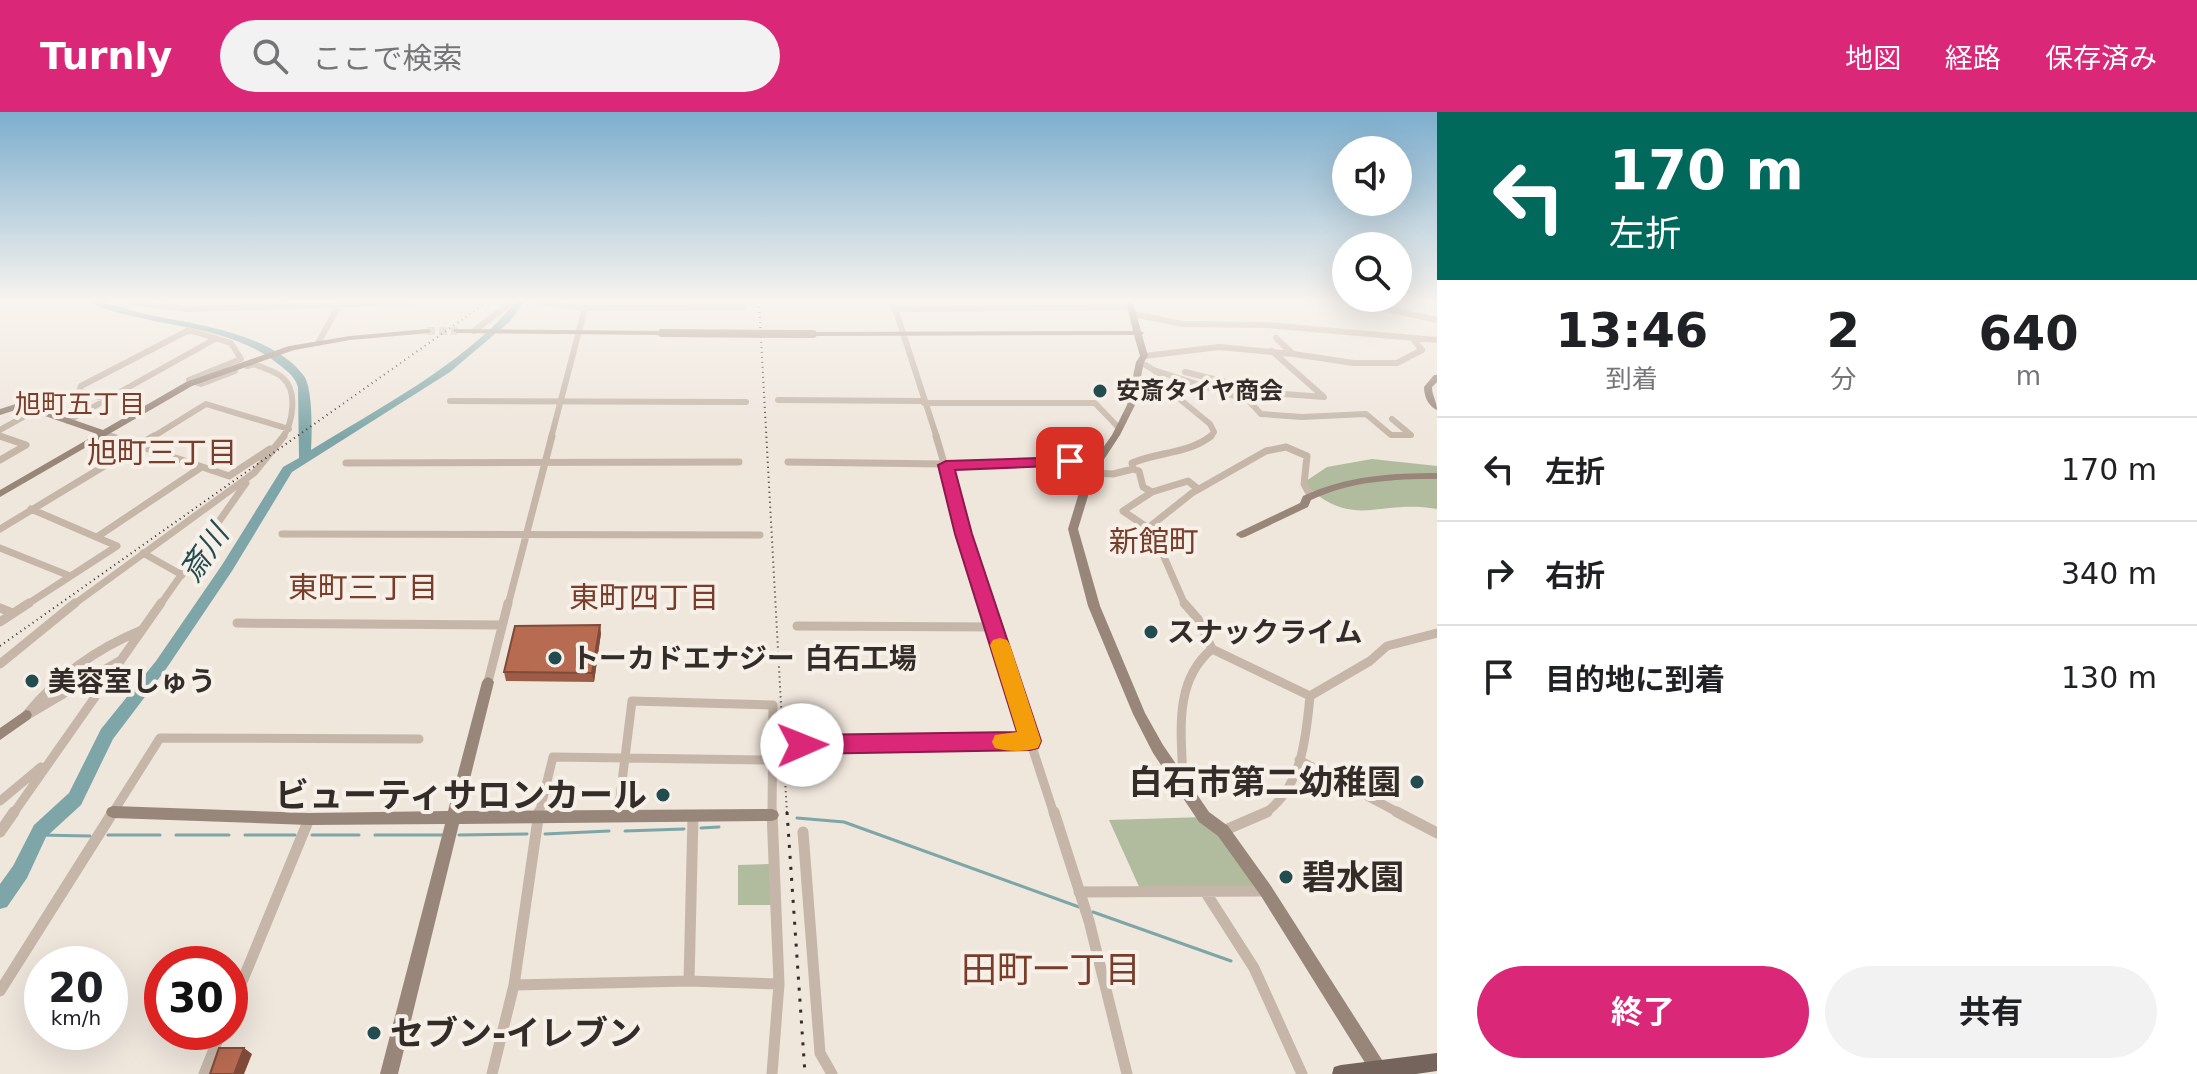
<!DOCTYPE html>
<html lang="ja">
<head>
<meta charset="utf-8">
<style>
  body { margin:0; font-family:"DejaVu Sans","Noto Sans JP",sans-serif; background:#f2f2f2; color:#202124; height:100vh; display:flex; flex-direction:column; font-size:30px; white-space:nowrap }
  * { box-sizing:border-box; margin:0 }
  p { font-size:26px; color:#757577 }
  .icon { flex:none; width:44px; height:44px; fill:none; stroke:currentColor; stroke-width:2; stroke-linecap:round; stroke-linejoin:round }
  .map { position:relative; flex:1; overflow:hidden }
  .drawer { display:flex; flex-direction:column; background:#fff; width:760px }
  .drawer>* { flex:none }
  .hud { background:#00695c; color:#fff; overflow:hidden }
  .buttons { position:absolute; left:1332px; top:24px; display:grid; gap:16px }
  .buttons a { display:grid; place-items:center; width:80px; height:80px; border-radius:50%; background:#fff; box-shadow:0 8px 32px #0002; font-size:40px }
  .speed { position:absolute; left:24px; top:834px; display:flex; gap:16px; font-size:40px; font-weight:700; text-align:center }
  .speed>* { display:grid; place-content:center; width:104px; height:104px; border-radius:50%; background:#fff; box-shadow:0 8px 32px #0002; line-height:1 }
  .speed small { font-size:20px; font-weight:400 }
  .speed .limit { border:12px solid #d22; background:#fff; color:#111 }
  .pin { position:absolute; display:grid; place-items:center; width:68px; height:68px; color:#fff; margin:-34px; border-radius:16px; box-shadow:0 4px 12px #0006 }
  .me { position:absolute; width:88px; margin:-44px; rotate:89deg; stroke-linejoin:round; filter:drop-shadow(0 0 6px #0008) }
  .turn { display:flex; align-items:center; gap:28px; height:168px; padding:0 40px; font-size:36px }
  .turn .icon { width:104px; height:104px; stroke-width:2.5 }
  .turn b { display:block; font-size:56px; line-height:68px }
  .eta { display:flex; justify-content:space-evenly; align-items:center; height:136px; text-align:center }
  .eta b { font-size:48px; font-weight:700; line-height:56px }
  .action { display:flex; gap:16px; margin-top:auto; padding:16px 40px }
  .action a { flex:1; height:92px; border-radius:48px; background:#db2777; color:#fff; font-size:32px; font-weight:700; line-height:92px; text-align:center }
  .action a+a { background:#f2f2f2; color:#202124 }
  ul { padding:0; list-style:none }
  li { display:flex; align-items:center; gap:24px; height:104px; padding:0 40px; border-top:2px solid #e0e0e0 }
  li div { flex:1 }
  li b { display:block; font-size:30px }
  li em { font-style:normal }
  header { display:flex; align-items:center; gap:48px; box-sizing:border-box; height:112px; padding:0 40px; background:#db2777; color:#fff }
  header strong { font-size:38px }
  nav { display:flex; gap:44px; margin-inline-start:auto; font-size:28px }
  .search { width:560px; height:72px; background:#f2f2f2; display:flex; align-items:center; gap:20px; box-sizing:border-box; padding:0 28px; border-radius:44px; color:#757577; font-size:30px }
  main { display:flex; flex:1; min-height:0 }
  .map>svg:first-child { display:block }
  .green { fill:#b1bc9e }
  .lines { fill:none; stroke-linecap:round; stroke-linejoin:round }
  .stream { stroke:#7ea6a8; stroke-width:3 }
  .river { fill:#7ea6a8; fill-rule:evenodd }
  .secondary-tunnel { stroke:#c9c1b8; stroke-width:8; stroke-dasharray:8 4; stroke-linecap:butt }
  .street-far3 { stroke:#c5b6a9; stroke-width:6 }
  .street-far2 { stroke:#c5b6a9; stroke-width:7 }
  .street-far1 { stroke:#c5b6a9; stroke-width:9 }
  .street { stroke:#c5b6a9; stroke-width:11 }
  .secondary { fill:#99867b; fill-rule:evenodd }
  .primary { fill:#74645b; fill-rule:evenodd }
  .rail-far1 { stroke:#332c28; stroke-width:2; stroke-dasharray:1 4; stroke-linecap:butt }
  .rail { stroke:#332c28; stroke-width:3; stroke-dasharray:3 8; stroke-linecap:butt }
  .secondary-bridge { stroke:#99867b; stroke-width:8 }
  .wall { fill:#9d5c46 }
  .shaded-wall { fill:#804b39 }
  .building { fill:#b76b51; stroke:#804b39; stroke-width:2 }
  .route { fill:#db2777; stroke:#8e194d; stroke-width:2 }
  .slow { fill:#f59e0b }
  .poi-dot { fill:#234c50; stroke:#f7f0e8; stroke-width:3 }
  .labels { text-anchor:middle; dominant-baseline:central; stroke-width:8; stroke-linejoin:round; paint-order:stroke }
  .far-poi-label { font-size:24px; font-weight:bold; fill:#332c28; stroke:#f7f0e8; text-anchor:start }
  .far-neighbourhood-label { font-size:26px; fill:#793e2b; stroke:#f7f0e8 }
  .poi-label { font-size:28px; font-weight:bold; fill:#332c28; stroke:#f7f0e8; text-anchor:start }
  .neighbourhood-label { font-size:30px; fill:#793e2b; stroke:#f7f0e8 }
  .water-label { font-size:30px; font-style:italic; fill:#234c50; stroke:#f7f0e8 }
  .near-poi-label { font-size:34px; font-weight:bold; fill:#332c28; stroke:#f7f0e8; text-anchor:end }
  .near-neighbourhood-label { font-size:36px; fill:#793e2b; stroke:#f7f0e8 }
</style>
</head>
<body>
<header>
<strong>Turnly</strong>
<div class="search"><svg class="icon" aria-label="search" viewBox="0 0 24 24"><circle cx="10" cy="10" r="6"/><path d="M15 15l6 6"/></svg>ここで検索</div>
<nav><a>地図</a><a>経路</a><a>保存済み</a></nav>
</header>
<main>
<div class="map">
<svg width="1437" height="962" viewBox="0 0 1437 962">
  <rect width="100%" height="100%" fill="#efe6dc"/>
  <path class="green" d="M1372,347l65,7v43c-60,-11 -82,23 -134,-26l24,-16z
    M1204,705l62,74h-125l-32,-71z
    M769,752l2,41h-33v-40z"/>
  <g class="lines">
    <path class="stream" d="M797,706l47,4 235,85
      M701,716l18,-1
      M625,719l59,-2
      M545,722l64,-3
      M38,723l52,1
      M108,723h52
      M176,723h53
      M245,723h50
      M312,723h47
      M375,723h67
      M459,723l68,-1
      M1093,800l138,49"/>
    <path class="river" d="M91,190c19,0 36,8 54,12 48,10 128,19 159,62 9,13 8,57 7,74 64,-40 157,-88 204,-148h9l-15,20 -59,50 -158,100 -60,99 -66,98 -53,70 -32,66 -35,32 -19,41 -20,29 -7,2v-25l13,-18 21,-41 35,-32 32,-64 55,-68 66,-96 61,-98 16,-9 -1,-71c-4,-13 -15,-19 -25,-27 -42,-30 -93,-32 -141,-44 -14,-3 -29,-7 -41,-14z"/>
    <path class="secondary-tunnel" d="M427,219h30"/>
    <path class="street-far3" d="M130,190l57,7 225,-7
      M537,190l48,6 159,-1
      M893,190l44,136
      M1356,190l81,18
      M894,197l237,-2
      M1133,202l50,10 85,1 169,15
      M474,219l35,-27 -7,-2
      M318,231l22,-40
      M1293,242l61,9h43l25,-13 -9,-11
      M1144,244l75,-9 74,7 -17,-16
      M1140,250l14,8 95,31 12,13 41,3 64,-3 25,21h20l-19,-16
      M247,254l7,-2c8,4 22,7 29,14 15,13 10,46 -1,60
      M1154,258l16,21 40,33 4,8 -5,6
      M1185,260l86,21 53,4 -52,-46
      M106,287l-27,-8 2,-5 108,-56 42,13 10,16 -52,21 12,4 34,-13
      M778,288l145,1
      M450,289l296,1
      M924,291h171l23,24
      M68,309l147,-82
      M0,318l36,-20
      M105,322l11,4
      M0,324l5,2
      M151,326l55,-34 83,25
      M551,326l34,-130"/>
    <path class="street-far2" d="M0,324l26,9 -26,15
      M110,324l119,40 41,-27
      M936,324l50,169
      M788,350l157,2
      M346,351l393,-1
      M946,353l124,-4 24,4
      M1133,357l-1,-6c25,-11 56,-9 79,-27
      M1133,357l6,2 4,16 9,5 36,-11 10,8
      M1090,361l23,1 20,-5
      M1152,380l-29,19 25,17 44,-35 74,-42 20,-4 21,9 -3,28 6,11
      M0,417l154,-93
      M282,422l478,1
      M97,425l103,-69
      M0,436l70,28
      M1158,439l3,-1 24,55
      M143,441l39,22
      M26,493l91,-59 -86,-37
      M73,493l181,-132 30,-37
      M160,493l86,-122
      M508,493l44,-169"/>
    <path class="street-far1" d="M985,491l69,211
      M1184,491l14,16 14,30 98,47
      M0,496l12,5
      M0,510l29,-19
      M237,511l265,2
      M797,514l197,1
      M0,552l75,-61
      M488,570l20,-79
      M1310,584l60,-35 17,-15 50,-13
      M26,603c32,-39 69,-66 116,-85
      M28,603l91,-54
      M802,633l228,-4
      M1299,648l102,54
      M1183,670c-1,-46 -11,-100 29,-133
      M0,689l41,-34
      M13,702l148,-211
      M112,702l48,-76 259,1
      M539,702l14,-57 218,3
      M618,702l14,-113 141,4 -1,109
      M1264,702c38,-26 42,-76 46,-118"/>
    <path class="street" d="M1054,700l35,109 38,153
      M1397,700l40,21
      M618,704v-4
      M1223,719l44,-19
      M0,720l14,-20
      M803,720l17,221 12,21
      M1079,780l187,-1
      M1206,781l48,75 48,106
      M689,869l4,-165
      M514,873l175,-4 90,3 -7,-172
      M0,879l113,-179
      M230,899l79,-192
      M204,962l17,-42
      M492,962l22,-89 25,-173
      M772,962l7,-90"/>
    <path class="secondary" d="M1126,190h7l8,29 3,2 -2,2 6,21 -4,6 -9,43 -15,30 -25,38 -17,56 22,77 45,107 18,32 46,67 19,14 43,60 120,188h-19l-111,-178 -43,-60 -19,-14 -46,-69 -20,-39 -45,-108 -20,-77 17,-56 27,-38 15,-30 9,-43 4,-6 -6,-21 -321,1 -4,-2 4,-2 320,-1z
      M427,217l4,2 -1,2 -80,7 -56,10 -102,36 -192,111v-7l97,-56 -75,-26 -22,7v-6l22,-7 81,28 83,-48 103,-36 61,-10z
      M454,217l208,2 4,2 -4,2 -205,-2 -4,-2z
      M1434,263h3v7l-5,5c0,9 5,14 5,23 -9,-4 -13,-14 -13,-23z
      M1437,361v6c-44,0 -86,2 -126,21l-3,7 -63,30 -4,1 -5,-3 1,-2 63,-30 3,-7c43,-20 87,-23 134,-23z
      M488,565l4,2 2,3 -32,129 310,-2 5,2 2,4 -2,4 -5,2 -313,3 -61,250h-18l65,-250 -136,1 -196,-7 -5,-2 -2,-4 2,-4 5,-2 196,7 139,-2 34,-129 2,-3z
      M26,598l4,1 2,4 -2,4 -30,21v-12z"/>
    <path class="primary" d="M1437,941v18l-21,3h-84l2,-7 7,-2z"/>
    <path class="rail-far1" d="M759,190l28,512
      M0,534l487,-344"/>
    <path class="rail" d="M787,700l18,262"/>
    <path class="secondary-bridge" d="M662,221l151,1"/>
  </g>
  <path class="wall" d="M601,521l-7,49 -88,-1 -2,-9z"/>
  <path class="shaded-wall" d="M600,513l1,8 -7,49 -2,-9z
    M244,936l8,6 -8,20h-10z"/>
  <path class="building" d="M600,513l-8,48 -88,-1 11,-46z
    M219,936h25l-10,26h-24z"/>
  <linearGradient id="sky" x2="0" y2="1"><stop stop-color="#7daece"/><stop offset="0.58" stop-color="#f8f4ef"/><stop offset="1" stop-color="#f8f4ef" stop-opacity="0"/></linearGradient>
  <rect width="1437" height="325" fill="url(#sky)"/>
  <path class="route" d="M1070,345l7,4 -2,4 -120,5 17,64 69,207 -3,7 -8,2 -228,4 -8,-3 -3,-6 3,-7 8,-3 215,-3 -62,-198 -17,-69 8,-4z"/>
  <path class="slow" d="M1000,526l7,2 3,5 31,96 -3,7c-13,4 -30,4 -43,0l-3,-6 3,-7 22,-3 -27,-87 3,-5z"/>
  <g class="poi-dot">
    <circle cx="1100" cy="279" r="8"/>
    <circle cx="1151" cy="520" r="8"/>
    <circle cx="555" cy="546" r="8"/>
    <circle cx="32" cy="569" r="8"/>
    <circle cx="1417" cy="670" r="8"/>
    <circle cx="663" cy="683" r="8"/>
    <circle cx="1286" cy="765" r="8"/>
    <circle cx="374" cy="921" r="8"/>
  </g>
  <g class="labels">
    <g class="far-poi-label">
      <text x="1116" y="279">安斎タイヤ商会</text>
    </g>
    <g class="far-neighbourhood-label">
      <text x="80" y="292">旭町五丁目</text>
    </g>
    <g class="poi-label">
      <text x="1167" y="520">スナックライム</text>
      <text x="571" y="546">トーカドエナジー 白石工場</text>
      <text x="48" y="569">美容室しゅう</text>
    </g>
    <g class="neighbourhood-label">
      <text x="162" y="340">旭町三丁目</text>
      <text x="1154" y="429">新館町</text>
      <text x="363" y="475">東町三丁目</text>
      <text x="644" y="485">東町四丁目</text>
    </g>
    <g class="water-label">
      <text transform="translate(204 441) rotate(-56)">斎川</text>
    </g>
    <g class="near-poi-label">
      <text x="1401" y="670">白石市第二幼稚園</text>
      <text x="647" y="683">ビューティサロンカール</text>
      <text x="1302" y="765" text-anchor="start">碧水園</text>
      <text x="390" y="921" text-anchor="start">セブン-イレブン</text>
    </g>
    <g class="near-neighbourhood-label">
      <text x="1051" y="857">田町一丁目</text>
    </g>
  </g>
</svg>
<div class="buttons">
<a><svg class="icon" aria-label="sound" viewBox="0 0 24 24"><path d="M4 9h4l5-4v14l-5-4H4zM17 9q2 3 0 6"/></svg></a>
<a><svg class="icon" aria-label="search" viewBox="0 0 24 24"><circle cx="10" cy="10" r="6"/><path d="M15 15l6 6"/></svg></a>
</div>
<div class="speed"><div>20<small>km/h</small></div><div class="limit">30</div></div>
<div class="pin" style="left:1070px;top:349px;background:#d93025"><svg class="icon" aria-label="arrive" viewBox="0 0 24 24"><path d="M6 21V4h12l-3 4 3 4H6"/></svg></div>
<svg class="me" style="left:802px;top:633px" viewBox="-20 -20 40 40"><circle r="19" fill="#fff"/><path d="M0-13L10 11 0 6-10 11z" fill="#db2777"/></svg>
</div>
<section class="drawer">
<div class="hud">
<div class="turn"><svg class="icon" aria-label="left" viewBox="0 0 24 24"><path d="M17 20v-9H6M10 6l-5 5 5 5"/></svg><div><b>170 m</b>左折</div></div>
</div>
<div class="eta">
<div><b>13:46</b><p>到着</p></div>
<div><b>2</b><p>分</p></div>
<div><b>640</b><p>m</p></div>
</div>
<ul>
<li><svg class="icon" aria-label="left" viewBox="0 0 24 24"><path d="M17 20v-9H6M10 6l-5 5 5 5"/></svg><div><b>左折</b></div><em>170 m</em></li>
<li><svg class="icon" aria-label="right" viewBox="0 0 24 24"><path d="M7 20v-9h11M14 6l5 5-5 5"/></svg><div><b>右折</b></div><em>340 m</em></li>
<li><svg class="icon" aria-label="arrive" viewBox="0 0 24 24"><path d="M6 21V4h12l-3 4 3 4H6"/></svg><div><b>目的地に到着</b></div><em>130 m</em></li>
</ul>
<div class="action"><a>終了</a><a>共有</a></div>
</section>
</main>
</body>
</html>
